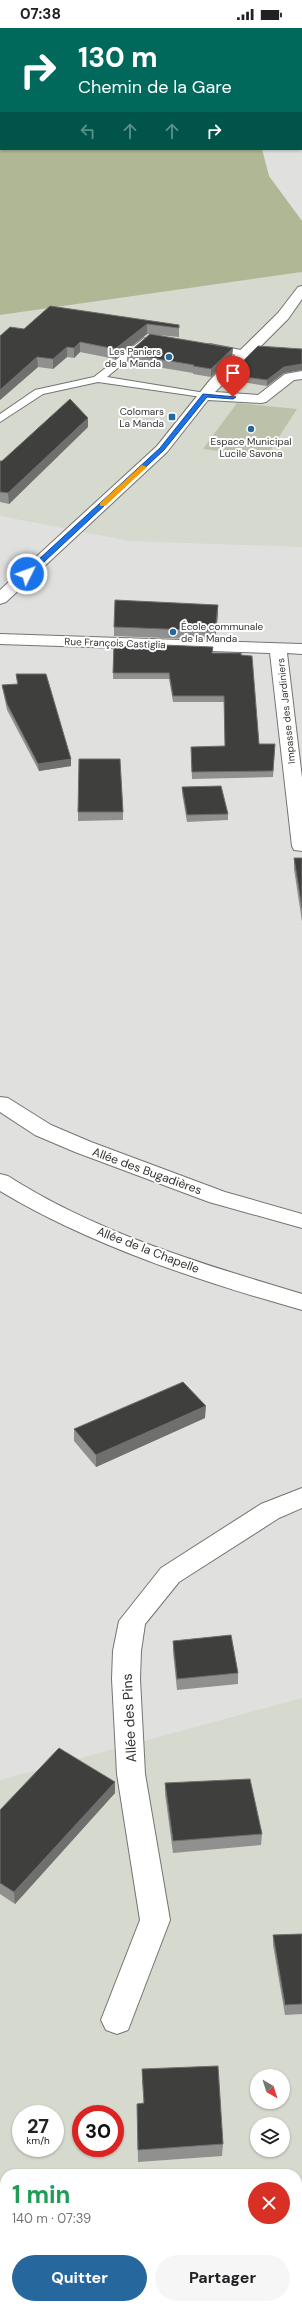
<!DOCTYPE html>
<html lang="fr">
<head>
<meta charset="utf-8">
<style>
  body { margin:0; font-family:"DM Sans",sans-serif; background:#f6f6f6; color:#202124; height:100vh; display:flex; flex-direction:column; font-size:15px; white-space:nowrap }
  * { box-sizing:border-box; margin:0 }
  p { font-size:13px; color:#757577 }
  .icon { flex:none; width:22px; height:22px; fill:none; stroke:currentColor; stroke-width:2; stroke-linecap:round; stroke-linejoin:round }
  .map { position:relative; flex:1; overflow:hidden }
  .details { position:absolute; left:0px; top:2141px; width:302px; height:140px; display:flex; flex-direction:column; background:#fff; border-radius:16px 16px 0 0; box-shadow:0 1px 3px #0004 }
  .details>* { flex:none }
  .banner { position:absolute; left:0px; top:0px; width:302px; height:122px; box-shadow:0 1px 3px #0004; background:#00695c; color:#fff; overflow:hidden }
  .needle { width:26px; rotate:141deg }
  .tools { position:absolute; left:250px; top:2041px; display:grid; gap:8px }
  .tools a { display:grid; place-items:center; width:40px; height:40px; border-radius:50%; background:#fff; box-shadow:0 1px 3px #0004; font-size:20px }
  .speed { position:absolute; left:12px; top:2077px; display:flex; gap:8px; font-size:20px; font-weight:700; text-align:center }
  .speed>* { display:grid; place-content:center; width:52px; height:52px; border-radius:50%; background:#fff; box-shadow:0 1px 3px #0004; line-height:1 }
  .speed small { font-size:10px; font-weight:400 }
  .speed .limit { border:6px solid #d22; background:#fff; color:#111 }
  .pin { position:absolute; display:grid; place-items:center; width:34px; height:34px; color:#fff; margin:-41px -17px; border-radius:50% 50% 50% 0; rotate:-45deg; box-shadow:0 0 4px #0007 }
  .pin .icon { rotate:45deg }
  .me { position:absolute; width:44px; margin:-22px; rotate:48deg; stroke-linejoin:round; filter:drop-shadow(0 0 3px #0008) }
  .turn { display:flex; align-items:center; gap:14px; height:84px; padding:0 12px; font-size:18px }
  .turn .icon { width:52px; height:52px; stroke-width:2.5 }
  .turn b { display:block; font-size:28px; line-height:34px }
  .lanes { display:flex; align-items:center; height:38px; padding:0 12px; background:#0003; justify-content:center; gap:20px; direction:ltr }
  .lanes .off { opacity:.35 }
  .round { display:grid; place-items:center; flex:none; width:42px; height:42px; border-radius:21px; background:#f6f6f6 }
  .overview { display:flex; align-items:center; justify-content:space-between; height:68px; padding:0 12px }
  h1 { font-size:24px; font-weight:700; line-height:30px; color:#1e9e55 }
  .action { display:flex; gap:8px; margin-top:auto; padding:8px 12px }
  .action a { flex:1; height:46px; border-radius:24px; background:#26689e; color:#fff; font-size:16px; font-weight:700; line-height:46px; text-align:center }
  .action a+a { background:#f6f6f6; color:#202124 }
  .status { display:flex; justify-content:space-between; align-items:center; height:28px; padding:0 20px; background:#fff; direction:ltr }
  .status svg { height:11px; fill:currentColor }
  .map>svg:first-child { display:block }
  .built { fill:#d6d9ce; fill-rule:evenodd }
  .green { fill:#bcc2a9 }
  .forest { fill:#afb794 }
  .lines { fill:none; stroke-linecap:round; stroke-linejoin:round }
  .service-casing { stroke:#747571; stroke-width:2 }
  .minor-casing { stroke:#747571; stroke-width:2 }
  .service { fill:#fff; fill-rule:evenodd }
  .minor { fill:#fff; fill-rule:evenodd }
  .wall { fill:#90908e }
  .shaded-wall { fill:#6f706d }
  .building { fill:#3f403d; stroke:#6f706d }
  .route { fill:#1a73e8; stroke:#114b97 }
  .slow { fill:#f59e0b }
  .poi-dot { fill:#26689e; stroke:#fff; stroke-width:1.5 }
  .labels { text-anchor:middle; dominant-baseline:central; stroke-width:4; stroke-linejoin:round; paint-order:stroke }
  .far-poi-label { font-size:10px; fill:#323331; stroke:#fff; text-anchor:end }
  .far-street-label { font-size:10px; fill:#323331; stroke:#fff }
  .street-label { font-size:12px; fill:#323331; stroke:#fff }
  .near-street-label { font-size:14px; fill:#323331; stroke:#fff }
</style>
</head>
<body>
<div class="status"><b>07:38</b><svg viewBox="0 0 49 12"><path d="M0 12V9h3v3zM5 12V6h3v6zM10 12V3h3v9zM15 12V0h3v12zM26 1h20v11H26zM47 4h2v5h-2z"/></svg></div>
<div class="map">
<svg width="302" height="2281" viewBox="0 0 302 2281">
  <rect width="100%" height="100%" fill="#e0e1de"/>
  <path class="built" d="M302,244v275l-173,-6 -129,-25v-201z
    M302,1670v611h-302v-529zM257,2048h26v26h-26zM21,2086h34v34h-34zM81,2086h34v34h-34zM257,2096h26v26h-26zM5,2146h292v130h-292z"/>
  <path class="green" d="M237,375l60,6 -31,48 -63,-8z"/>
  <path class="forest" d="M0,0h269l-268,1v120h261l7,27 33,45v51l-302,43z"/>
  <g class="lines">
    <defs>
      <path id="service" d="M144,310l5,3 -1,2 -41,34 98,16 4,1v4l-111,-16 -55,12 -43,28v-8l35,-24 59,-13z
        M210,316l36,7 5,3 -5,3 -40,-8 -1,-2z"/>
      <path id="minor" d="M302,258v13l-14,20 -73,73 43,3 27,-21 17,-3v8l-8,1 -28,22 -5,1 -53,-3 -41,52 -161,150 -6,2v-14l157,-144 53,-66 68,-67 20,-26z
        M0,606l302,10v10l-15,-1 15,125v73l-8,-1 -2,-4 -22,-193 -270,-9z
        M0,1069l8,1 43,27 40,17 134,50 77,22v14l-93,-26 -134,-50 -40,-17 -35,-23z
        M0,1146l8,2c89,57 194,88 294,118v16c-103,-29 -210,-64 -302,-119z
        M302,1460v20l-23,10 -100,64 -34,42 -4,27 -1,28 5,95 25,146 -42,110 -11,4 -11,-4 -5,-10 39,-100 -23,-146 -5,-95 1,-28 6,-30 42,-53 100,-64z"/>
    </defs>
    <use href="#service" class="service-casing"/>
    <use href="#minor" class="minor-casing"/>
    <use href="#service" class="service"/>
    <use href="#minor" class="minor"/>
  </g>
  <path class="wall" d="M295,0h7v15l-1,-2v-12h-6z
    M301,36h1v34h-1z
    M50,278l129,19v12l-32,-3 -32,25 -35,-7 -6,6 -7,-1 -14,12 -15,-2 -38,33v-64l24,-7z
    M233,320l-1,8 -21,21 -18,-3v-1l-66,-11v-8z
    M302,321v20l-18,4 -17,13 -38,-6v-5z
    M88,399l-79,77 -9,-2v-41h2z
    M218,586l-3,26 -101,-4v-9z
    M114,615l99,10 28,2 18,89h16l-2,33 -81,2 -1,-25 34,-8 -1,-44h-51l-4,-23h-56z
    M16,646l55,85v7l-32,5 -32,-61 -4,-19 -1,-6 15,-1z
    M182,759l46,27v6l-41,2 -5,-29z
    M78,784h45v8l-45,1z
    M294,830h8v64l-8,-53z
    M205,1390l-109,49 -22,-26v-12z
    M173,1613l65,32v11l-61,6 -4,-38z
    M115,1754v11l-100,111 -15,-10v-84z
    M165,1755l97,51 -1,11 -88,8 -8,-59z
    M302,1906v80l-17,1 -12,-70v-10z
    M142,2041l81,75 -1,12 -84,6 -1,-58 7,-1 -2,-23z"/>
  <path class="shaded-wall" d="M147,296v10l-32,25v-10z
    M80,314v10l-6,6v-10z
    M67,319v10l-14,12v-10z
    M233,320l-1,8 -21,21v-8z
    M37,329l1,10 -38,33v-10z
    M302,336v6l-18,3 -17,13v-6l17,-13z
    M88,390v9l-79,77 -1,-11z
    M218,577v9l-3,26v-9z
    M71,731v7l-32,5 -1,-7z
    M206,1378l-1,12 -109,49v-12z
    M115,1754v11l-100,111 -1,-12z"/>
  <path class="building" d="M298,0h4v7l-1,-2v-4h-2z
    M301,36h1v26h-1z
    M50,278l129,19v3l-32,-4 -32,25 -35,-7 -6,6 -7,-1 -14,12 -16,-2 -37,33v-54l10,-9 14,2z
    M150,306l83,14 -22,21 -18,-3 1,-1 -67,-11z
    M258,318l44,3v15l-18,3 -17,13 -38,-5z
    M70,371l18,19 -80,75 -8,-1v-31h2z
    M115,572l103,5 -3,26 -101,-4z
    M114,615l99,4 -1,6h29v2l11,1 7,88h16l-2,27 -81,1 -1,-25 34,-1 -1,-50h-51l-4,-23h-56z
    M16,646h30l25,85 -33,5 -31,-60 -5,-19 16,-1z
    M79,731h41l3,53h-45z
    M221,758l7,28 -41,1 -5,-28z
    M294,830h8v50z
    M183,1354l23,24 -110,49 -22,-26z
    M231,1607l7,38 -61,6 -4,-38z
    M59,1720l56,34 -101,110 -14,-9v-73z
    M250,1751l12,55 -89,7 -8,-58z
    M302,1906v70l-17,1 -12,-70z
    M218,2038l5,78 -85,6 -1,-46 7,-1 -2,-34z
    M297,2220h5v61h-264v-5h259z"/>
  <path class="route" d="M203,366l33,3 -3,2 -26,-2 -43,53 -134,125h-5v-3l135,-124z"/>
  <path class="slow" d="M142,437l5,2 -42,39h-5v-3z"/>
  <g class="poi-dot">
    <circle cx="169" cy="329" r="4"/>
    <rect x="168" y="385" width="8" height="8" rx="2"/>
    <circle cx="251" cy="401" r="4"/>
    <circle cx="173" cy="604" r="4"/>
  </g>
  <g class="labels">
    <g class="far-poi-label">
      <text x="161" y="323">Les Paniers<tspan x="161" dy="12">de la Manda</tspan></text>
      <text x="164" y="383">Colomars<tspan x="164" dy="12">La Manda</tspan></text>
      <text x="251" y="413" text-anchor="middle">Espace Municipal<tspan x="251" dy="12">Lucile Savona</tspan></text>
      <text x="181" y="598" text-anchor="start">École communale<tspan x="181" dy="12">de la Manda</tspan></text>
    </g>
    <g class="far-street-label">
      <text transform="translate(115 615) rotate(2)">Rue François Castiglia</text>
      <text transform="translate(286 683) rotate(-96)">Impasse des Jardiniers</text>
    </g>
    <g class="street-label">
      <text transform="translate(147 1143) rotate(20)">Allée des Bugadières</text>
      <text transform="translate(148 1222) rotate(21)">Allée de la Chapelle</text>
    </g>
    <g class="near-street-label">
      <text transform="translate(129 1690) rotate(-93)">Allée des Pins</text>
    </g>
  </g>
</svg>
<div class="tools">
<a><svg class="needle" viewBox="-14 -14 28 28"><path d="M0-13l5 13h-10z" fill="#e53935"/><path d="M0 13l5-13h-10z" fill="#757577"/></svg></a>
<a><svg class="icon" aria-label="layers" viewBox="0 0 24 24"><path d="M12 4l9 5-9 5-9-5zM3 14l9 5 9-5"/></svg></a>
</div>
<div class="speed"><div>27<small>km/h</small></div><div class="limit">30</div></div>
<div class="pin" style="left:233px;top:369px;background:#d93025"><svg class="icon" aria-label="arrive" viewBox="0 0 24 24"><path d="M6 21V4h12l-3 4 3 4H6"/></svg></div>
<svg class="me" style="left:27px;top:546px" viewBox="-20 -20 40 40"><circle r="17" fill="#1a73e8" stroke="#fff" stroke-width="3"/><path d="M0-11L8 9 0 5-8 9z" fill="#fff"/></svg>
<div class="banner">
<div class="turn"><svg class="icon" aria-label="right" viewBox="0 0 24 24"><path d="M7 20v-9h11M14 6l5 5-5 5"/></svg><div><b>130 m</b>Chemin de la Gare</div></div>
<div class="lanes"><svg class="icon off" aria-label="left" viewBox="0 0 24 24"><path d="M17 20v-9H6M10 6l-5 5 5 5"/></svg><svg class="icon off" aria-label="ahead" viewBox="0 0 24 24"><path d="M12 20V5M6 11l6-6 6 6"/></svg><svg class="icon off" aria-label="ahead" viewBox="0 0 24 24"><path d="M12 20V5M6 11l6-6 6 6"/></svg><svg class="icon" aria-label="right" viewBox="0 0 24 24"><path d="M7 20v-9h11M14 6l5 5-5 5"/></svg></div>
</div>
<section class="details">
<div class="overview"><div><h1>1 min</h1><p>140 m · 07:39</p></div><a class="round" style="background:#d93025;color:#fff"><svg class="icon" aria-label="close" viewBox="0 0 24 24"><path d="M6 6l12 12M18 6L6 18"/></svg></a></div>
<div class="action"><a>Quitter</a><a>Partager</a></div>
</section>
</div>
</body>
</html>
